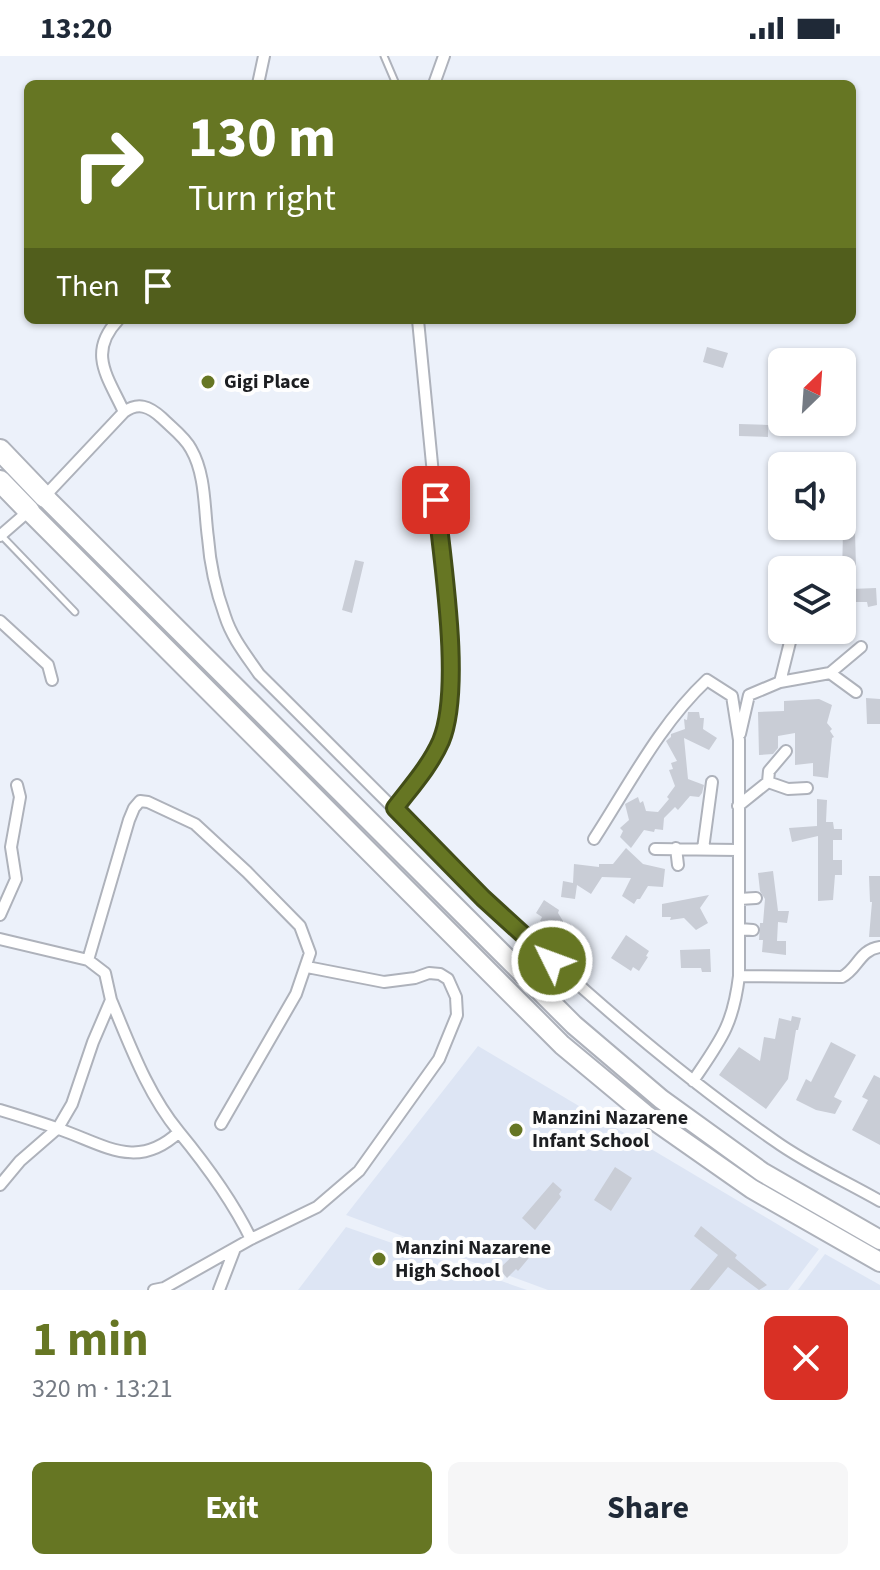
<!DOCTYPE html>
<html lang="en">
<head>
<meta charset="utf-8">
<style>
  body { margin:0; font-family:"Source Sans 3",sans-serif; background:#f6f6f7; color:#1f2937; height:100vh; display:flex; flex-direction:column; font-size:30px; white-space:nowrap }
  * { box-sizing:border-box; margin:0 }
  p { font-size:26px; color:#747a83 }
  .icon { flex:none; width:44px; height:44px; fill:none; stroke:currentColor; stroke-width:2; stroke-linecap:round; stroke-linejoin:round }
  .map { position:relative; height:1234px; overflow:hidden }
  .drawer { display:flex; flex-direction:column; background:#fff; flex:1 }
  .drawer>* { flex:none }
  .top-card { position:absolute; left:24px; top:24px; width:832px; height:244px; border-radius:12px; box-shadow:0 2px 6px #0004; background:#667623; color:#fff; overflow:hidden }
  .needle { width:52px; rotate:25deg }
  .tools { position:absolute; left:768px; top:292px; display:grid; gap:16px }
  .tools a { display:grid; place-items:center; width:88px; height:88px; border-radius:12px; background:#fff; box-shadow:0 2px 6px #0004; font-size:40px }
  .pin { position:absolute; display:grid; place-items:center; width:68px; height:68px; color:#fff; margin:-34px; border-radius:16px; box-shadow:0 4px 12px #0006 }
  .me { position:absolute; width:88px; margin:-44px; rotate:312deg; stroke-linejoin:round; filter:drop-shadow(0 0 6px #0008) }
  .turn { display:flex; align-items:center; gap:28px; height:168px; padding:0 32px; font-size:36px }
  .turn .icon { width:104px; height:104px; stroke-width:2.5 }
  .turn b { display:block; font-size:56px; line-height:68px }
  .then { display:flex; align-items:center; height:76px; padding:0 32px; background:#0003; gap:16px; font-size:30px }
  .round { display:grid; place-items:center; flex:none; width:84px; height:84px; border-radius:12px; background:#f6f6f7 }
  .headline { display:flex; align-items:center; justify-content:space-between; height:136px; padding:0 32px }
  h1 { font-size:48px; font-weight:700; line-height:60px; color:#667623 }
  .button { display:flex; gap:16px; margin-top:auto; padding:16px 32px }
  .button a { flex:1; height:92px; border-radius:12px; background:#667623; color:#fff; font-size:32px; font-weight:700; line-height:92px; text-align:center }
  .button a+a { background:#f6f6f7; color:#1f2937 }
  .status { display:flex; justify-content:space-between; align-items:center; height:56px; padding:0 40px; background:#fff; direction:ltr }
  .status svg { height:22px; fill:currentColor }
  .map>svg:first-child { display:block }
  .built { fill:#dde5f4 }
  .building { fill:#c9cdd6 }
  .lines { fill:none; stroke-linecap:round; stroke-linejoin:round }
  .service-casing { stroke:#aeb2bb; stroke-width:9 }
  .minor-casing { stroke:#aeb2bb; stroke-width:14 }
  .trunk-casing { stroke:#aeb2bb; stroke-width:22 }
  .motorway-casing { stroke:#aeb2bb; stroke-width:24 }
  .service { stroke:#fff; stroke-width:5 }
  .minor { stroke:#fff; stroke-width:10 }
  .trunk { stroke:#fff; stroke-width:18 }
  .motorway { stroke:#fff; stroke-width:20 }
  .route-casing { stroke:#424d17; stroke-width:20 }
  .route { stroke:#667623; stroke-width:14 }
  .poi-dot { fill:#667623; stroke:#fefefe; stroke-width:3 }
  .labels { text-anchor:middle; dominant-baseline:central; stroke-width:8; stroke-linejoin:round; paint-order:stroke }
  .poi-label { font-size:20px; font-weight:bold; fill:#1c1e21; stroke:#fefefe; text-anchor:start }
</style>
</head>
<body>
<div class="status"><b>13:20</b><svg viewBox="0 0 49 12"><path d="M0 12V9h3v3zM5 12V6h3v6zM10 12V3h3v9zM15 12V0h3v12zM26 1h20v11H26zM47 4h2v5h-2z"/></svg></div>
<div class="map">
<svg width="880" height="1234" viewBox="0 0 880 1234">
  <rect width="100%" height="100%" fill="#ecf1fa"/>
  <path class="built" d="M478,990l341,203 -31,41h-240l-202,-75z
    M346,1171l181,63h-229z
    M825,1198l55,31v5h-82z"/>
  <path class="building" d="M707,291l21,6 -5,15 -20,-6z
    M739,368l29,1v12l-29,-1z
    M843,475l12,1 1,36h-3v7h-11z
    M355,504l9,2 -12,51 -10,-3z
    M876,532l1,17 -9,2 -1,-5h-15l-1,-13z
    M866,642l14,1v25h-13z
    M819,643l13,6 -5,18 5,6 -2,2 4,6 -2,1 -4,40 -15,-2v-13l-18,2v-32l-17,3v12l-5,6 -14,1 -1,-43 26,-1v-10z
    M688,656h11l1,6h4l-1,11 14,9 -8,12 -25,-12 4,41 16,6 -2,8 -3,4 -9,-1 -12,14 -3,-3 -11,11 -1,12 -8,-1 -1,3 -10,-2 -13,18 -11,-11 3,-6 -3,-3 9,-8 -4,-16 13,-7 2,6 3,-2 3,10 12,1 11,-13 -2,-2 8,-11 -6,-16 4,-1 -2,-6 6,-2 -11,-20 5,-4v-3l14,-5 -1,-10 3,1z
    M817,743l10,1 -1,22h7l1,7h8v11h-9v20h9v15h-7l-2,25 -15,1v-65l-26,6 -3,-14 28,-2z
    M626,792l17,16 22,5 -2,18 -15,-1 -8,13h-3l-3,5 -12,-8 9,-18 -29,-1 -11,17 -14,-9 -2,14 -14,-2 2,-16 10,2 1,-19 25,3v-3h14z
    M773,815l5,40h11l-2,12 -9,-1 -1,19h9v14l-24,-3 1,-12h-4l1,-17h3l2,-24 -5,-8 -2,-18z
    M869,820h11v61h-11l3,-35h-2z
    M709,839l-9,13 8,15 -12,7 -12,-12 -14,2 1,-3h-9v-13z
    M544,844l15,10 -1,3 5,8v7l-16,-2 -7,-5 2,-4 -6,-4z
    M626,879l23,16 -3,5 2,1 -9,14 -6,-4 -2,4 -20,-13z
    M710,893l1,23h-9l-1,-4h-20l-1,-18z
    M792,960l9,2 -3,12h-2l-8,49 -22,30 -47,-34 20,-28 21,14 4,-24 11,2 4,-21 12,3z
    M831,986l25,13 -22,42 8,4 -7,13 -19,-4 -20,-10 10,-21 5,3z
    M874,1019l6,3v67l-28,-15 16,-30 -6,-3z
    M615,1111l17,11 -21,33 -17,-11z
    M553,1126l9,8 -3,4 2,3 -26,33 -13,-12z
    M701,1170l36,29 -2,3 32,27 -8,5 -31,-23 -19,23h-19l28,-35 -24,-19z
    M524,1189l9,8 -15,18 -2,-2 -9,9 -8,-9z"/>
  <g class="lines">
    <defs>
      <path id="service" d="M384,0l12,28
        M1,479l74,77"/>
      <path id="minor" d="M258,28l6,-28
        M434,28l10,-28
        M118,264c-31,33 -10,57 6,92
        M43,442l81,-86c14,-10 25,-6 38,6 9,9 23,19 29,31 15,26 13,60 17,89 2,27 8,53 17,78 7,22 21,39 34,58 165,163 324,334 516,467 32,23 70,40 105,60
        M0,480l31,-27
        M842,527l6,-2
        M0,565l48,44 4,15
        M830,617l26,19
        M780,626l50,-9 31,-26
        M740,678l9,-39 31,-13 13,-52
        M768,726l20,7 19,-1
        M738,750l30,-24 1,-11 17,-20
        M395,752l30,-39 15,-27 7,-21 4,-38 -5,-75 -28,-288
        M594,783c35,-54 66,-115 113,-159l25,16 7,44v236c-6,50 -19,65 -46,105
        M676,792l2,17
        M655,793l83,1
        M703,793l9,-67
        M739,843l17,-1
        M0,859l16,-36 -5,-32 9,-50 -3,-12
        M739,873l14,1
        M0,883l88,21 17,13 6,27 -18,42 -21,62 -14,24 -38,33 -20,24
        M88,904l41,-140 5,-12 6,-7 8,1 47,22 52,48 53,54 10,27 -14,41 -75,130
        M739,920l103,1c16,-8 17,-27 38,-30
        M111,944c19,45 36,93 68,132
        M0,1054c20,6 40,12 59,19 46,16 78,42 120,3 28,34 53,68 72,107
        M154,1234l10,-2 87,-49 66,-32 42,-36 80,-112 18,-44 -1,-18 -8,-18 -8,-5 -11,-1 -14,5 -31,4 -77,-15
        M219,1234l15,-39"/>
      <path id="trunk" d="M45,441l529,528 87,74 101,73 118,68
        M29,455l533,534 83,69 107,75 128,73"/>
      <path id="motorway" d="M0,394l45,47
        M0,425l29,30"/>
    </defs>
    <use href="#service" class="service-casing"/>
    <use href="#minor" class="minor-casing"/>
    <use href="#trunk" class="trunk-casing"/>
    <use href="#motorway" class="motorway-casing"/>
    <use href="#service" class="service"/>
    <use href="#minor" class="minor"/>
    <use href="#trunk" class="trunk"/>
    <use href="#motorway" class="motorway"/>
  </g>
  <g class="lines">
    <defs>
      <path id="route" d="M436,444c6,60 27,188 5,241 -11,25 -30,46 -46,67l88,90 69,63"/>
    </defs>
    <use href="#route" class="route-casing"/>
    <use href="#route" class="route"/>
  </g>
  <g class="poi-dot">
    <circle cx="208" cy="326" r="8"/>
    <circle cx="516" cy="1074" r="8"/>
    <circle cx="379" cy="1203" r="8"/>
  </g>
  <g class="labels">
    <g class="poi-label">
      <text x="224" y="326">Gigi Place</text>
      <text x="532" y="1062">Manzini Nazarene<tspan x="532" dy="23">Infant School</tspan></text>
      <text x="395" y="1192">Manzini Nazarene<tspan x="395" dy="23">High School</tspan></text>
    </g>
  </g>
</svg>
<div class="tools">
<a><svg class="needle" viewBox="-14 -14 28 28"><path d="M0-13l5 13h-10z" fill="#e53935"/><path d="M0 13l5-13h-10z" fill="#747a83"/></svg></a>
<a><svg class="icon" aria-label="sound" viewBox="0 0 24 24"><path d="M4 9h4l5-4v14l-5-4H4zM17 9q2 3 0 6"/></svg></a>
<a><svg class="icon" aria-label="layers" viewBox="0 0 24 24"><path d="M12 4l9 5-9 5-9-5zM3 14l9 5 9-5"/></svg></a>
</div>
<div class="pin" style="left:436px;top:444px;background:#d93025"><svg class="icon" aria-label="arrive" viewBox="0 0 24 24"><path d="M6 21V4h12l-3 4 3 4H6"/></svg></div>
<svg class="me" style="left:552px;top:905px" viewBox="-20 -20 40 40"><circle r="17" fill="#667623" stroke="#fff" stroke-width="3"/><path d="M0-11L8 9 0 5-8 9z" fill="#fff"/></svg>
<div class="top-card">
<div class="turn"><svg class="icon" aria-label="right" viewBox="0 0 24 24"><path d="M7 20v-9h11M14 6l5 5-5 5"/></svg><div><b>130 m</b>Turn right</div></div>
<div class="then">Then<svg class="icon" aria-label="arrive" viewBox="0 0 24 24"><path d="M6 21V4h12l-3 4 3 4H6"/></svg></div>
</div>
</div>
<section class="drawer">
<div class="headline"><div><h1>1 min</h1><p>320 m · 13:21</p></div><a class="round" style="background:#d93025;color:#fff"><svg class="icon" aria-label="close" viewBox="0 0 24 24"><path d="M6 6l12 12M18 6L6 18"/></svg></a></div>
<div class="button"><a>Exit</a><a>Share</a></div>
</section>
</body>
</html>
